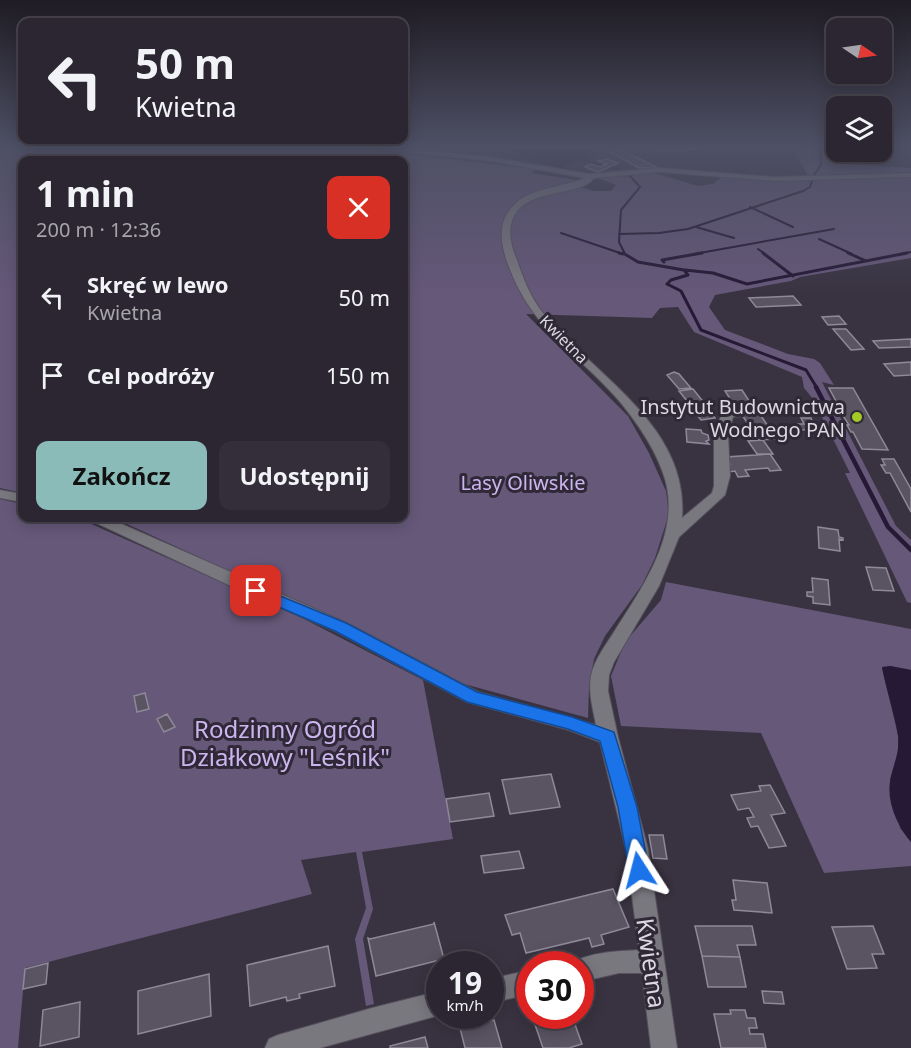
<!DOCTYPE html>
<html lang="pl">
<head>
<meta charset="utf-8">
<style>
  body { margin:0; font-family:"Noto Sans",sans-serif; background:#332e39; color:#f1f3f6; height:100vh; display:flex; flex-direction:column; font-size:22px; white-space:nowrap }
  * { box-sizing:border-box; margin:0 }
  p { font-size:20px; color:#a6a5ab }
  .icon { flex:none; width:33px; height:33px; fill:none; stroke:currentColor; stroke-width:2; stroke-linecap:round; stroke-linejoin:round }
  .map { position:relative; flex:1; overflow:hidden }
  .sheet { position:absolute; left:18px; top:156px; width:390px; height:366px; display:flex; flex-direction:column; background:#2b2631; border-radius:12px; box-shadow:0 3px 15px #0003,0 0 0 2px #47434d }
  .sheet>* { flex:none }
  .guide { position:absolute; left:18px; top:18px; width:390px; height:126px; border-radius:12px; box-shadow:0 3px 15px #0003,0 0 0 2px #47434d; background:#2b2631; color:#f1f3f6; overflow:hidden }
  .needle { width:39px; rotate:103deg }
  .tools { position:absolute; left:826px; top:18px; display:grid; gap:12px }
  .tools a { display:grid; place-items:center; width:66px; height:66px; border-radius:12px; background:#2b2631; box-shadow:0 3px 15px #0003,0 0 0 2px #47434d; font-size:30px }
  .speed { position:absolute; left:426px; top:951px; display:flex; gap:12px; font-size:30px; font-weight:700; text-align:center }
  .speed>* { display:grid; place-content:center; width:78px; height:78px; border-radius:50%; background:#2b2631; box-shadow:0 3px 15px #0003,0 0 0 2px #47434d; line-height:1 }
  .speed small { font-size:15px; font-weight:400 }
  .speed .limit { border:9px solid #d22; background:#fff; color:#111 }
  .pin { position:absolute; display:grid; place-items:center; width:51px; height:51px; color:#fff; margin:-26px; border-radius:12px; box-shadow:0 3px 9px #0006 }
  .me { position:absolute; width:66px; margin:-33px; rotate:351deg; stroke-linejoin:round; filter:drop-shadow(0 0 4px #0008) }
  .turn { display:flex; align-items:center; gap:21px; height:126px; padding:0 18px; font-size:27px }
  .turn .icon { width:78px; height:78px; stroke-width:2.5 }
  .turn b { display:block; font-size:42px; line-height:51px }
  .round { display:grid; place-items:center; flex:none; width:63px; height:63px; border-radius:12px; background:#332e39 }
  .head { display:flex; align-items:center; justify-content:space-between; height:102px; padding:0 18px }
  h1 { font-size:36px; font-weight:700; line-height:45px }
  .cta { display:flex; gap:12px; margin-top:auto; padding:12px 18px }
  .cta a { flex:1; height:69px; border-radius:12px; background:#8bbbb9; color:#111; font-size:24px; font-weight:700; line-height:69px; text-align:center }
  .cta a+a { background:#332e39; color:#f1f3f6 }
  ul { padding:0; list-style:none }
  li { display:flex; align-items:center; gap:18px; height:78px; padding:0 18px }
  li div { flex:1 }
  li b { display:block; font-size:22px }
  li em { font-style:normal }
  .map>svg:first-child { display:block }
  .green { fill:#655879 }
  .water { fill:#251935 }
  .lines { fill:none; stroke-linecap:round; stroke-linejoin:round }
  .stream-far2 { stroke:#251935; stroke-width:2 }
  .stream-far1 { stroke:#251935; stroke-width:3 }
  .stream { stroke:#251935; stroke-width:4.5 }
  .building { fill:#595362; stroke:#8e8899; stroke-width:1.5 }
  .minor-casing { stroke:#56515e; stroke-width:2 }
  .minor { fill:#7a787f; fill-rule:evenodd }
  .route { fill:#1a73e8; stroke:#114b97; stroke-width:1.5 }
  .poi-dot { fill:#a4c825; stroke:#2f2937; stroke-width:2 }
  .labels { text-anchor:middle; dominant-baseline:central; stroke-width:6; stroke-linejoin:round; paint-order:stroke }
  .far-street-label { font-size:16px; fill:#dbd8e1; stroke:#2f2937 }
  .poi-label { font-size:20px; fill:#dbd8e1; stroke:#2f2937; text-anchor:end }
  .park-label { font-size:20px; fill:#cbb5ef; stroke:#2f2937 }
  .near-park-label { font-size:24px; fill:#cbb5ef; stroke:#2f2937 }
  .near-street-label { font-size:24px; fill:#dbd8e1; stroke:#2f2937 }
</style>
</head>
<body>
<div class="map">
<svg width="911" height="1048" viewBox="0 0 911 1048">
  <rect width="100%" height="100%" fill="#393341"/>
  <path class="green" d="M0,148h355l181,21 -5,4 46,7 -7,4 24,7h17l5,-6 -18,-7 20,-3 7,2 26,-5 47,14 15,-2 9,-7 52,4 137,-4v81l-111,19 -9,4 -76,14 -6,12 16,23 63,24 26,5 6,4 14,22 -12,-3 74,144 15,14v63l-4,-1 -62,-129h5l-37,-74 -9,-11 -2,-11 -108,-45 -16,-25 -18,1 -8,10 -126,-4 102,102 21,37 17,38 3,23 -14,44 -13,27 -37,51 -11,23 -5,28 -1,31 -142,-39 -163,-83 -169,-78h290v-358h-382v333l-22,-5z
    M792,148h40l6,16 73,4v4l-102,5z
    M0,499l22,5v14h56l226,101 119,61 30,159 -91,13 11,57 -10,30 11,65 -8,2 -11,-67 11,-31 -10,-56 -55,8 11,34 -287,74 -7,80h-18z
    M666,582l245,47v41l-21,-4 -8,2 16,67v21l-8,23 10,49 11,14v24l-87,7 -63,-140 -140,-7 -10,-50 14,-34 36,-42z"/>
  <path class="water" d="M505,148h87l9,6 -40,14 -20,-5z
    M890,666l21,4v172c-14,-17 -26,-42 -20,-65 3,-15 9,-25 7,-41 -3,-22 -12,-47 -16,-69z"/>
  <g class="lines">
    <path class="stream-far2" d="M580,158l23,8
      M576,159l20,5
      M609,167l9,2
      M814,175l7,-10v-17
      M750,207l43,20
      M696,227l38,11
      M561,233l62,21
      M619,234l40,-1 29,-4 115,-38 7,-4 2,-6
      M819,239l33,15
      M758,249l7,5
      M625,254l-6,-12 2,-32 19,-23 -10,-11
      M694,254l140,-25
      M900,254l11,-2"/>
    <path class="stream-far1" d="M619,253l4,1
      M623,253l15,9 46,8 4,5 -17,5 -4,4 14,7 20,39 105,40 11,18
      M763,253l30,23
      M848,253l18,8
      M664,262l-2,-2 40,-7
      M685,270l28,3 34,11 160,-31"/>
    <path class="stream" d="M816,387l72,140 23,23"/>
  </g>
  <path class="building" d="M671,148h33l1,1 -47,3 -3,-3z
    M617,150l9,2 32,16h-19l-29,-16z
    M607,159l11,4 -20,9 -13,-5 6,-3 9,3 7,-3 -9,-3z
    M793,296l8,9 -45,2 -7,-9z
    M839,316l7,8 -18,1 -6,-8z
    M833,329h13l18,20 -13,1z
    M911,339v8l-32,1 -6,-7z
    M911,362v13l-17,1 -10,-12z
    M674,372l5,2 12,14 -12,1 -12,-14z
    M829,388h24l35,62 -26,-1 -9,-17h-2l-4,-7h2l-14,-22h2z
    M693,389l16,20 -14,2 -16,-20z
    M742,390l9,14 -17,1 -9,-14z
    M708,409l7,9 -14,2 -7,-9z
    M759,413l18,26 -18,1 -17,-25z
    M801,418h10l4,11 -14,1 -3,-6h6z
    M686,429l15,1 1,3 6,2 1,5 -3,1 3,3 -22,-2z
    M763,440l10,14h-16l-9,-13z
    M770,454l11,16 -11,1 -2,-3 -23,2 4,6 -11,1 -3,-6 -6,1 -3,-8h4l-4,-7z
    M882,459h12l17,30v23l-21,-39h-4l-5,-8h4z
    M818,527l20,3 1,7 4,1v2l-4,-1 1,12 -21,-3z
    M866,567l20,1 8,23 -21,-1z
    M812,578l16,2 2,25 -17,-2v-6l-6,-1v-4h6z
    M145,693l4,16 -12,3 -3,-16z
    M167,714l8,13 -11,5 -7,-13z
    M551,774l9,33 -50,7 -8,-34z
    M770,785l15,28 -14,2 15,31 -17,2 -11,-22 -7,1 -4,-9 7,-1 -5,-9 -11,2 -7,-15 30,-4 -2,-5z
    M489,793l5,23 -44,6 -4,-23z
    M649,835h14l4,24 -14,-1z
    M519,851l5,17 -40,5 -3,-17z
    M733,880l34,3 5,30 -38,-3 -2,-10h4z
    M613,889l16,38 -28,8 3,9 -12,3 -3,-9 -63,15 -6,-20 -8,2 -7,-20z
    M434,922l10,37 -68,17 -8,-38 2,1 64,-15z
    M695,926h57l4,19h-19l3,12 -38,-1z
    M873,926l11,28h-12l5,14 -30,1 -15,-42z
    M328,946l7,40 -36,8 1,4 -13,3 -1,-4 -36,9 -3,-41z
    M702,956l38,1 6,30h-38z
    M48,963l-2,21 -23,5 2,-20z
    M209,974l2,42 -73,18v-43z
    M762,991l20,1 2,12 -20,-1z
    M80,1002l-1,35 -39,9 3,-36z
    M730,1010h15l2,8h8l2,10h-8l1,6h13l3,14h-45l-7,-34h17z
    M532,1016h40l10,28 -13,4h-26z
    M494,1020l8,28h-37l-5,-20z
    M425,1037l3,11h-38v-2z"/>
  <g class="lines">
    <defs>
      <path id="minor" d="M364,148h8l-2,2 4,10h-8l-4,-10z
        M381,148h24l85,9 99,17 71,-6 114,9 137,-4v4l-137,4 -114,-9 -66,6c-13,19 -64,9 -80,38 -7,14 -3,30 3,44 6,18 14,38 26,53 51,63 146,112 139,205l30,-25 2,-7v-52l9,-23 41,-5 6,4 -6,4 -31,3 -5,17 2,42 -5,19 -46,42 -20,49 -45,76 -5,13 -1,16 10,46 30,112 29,199h-26l-9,-75h-23l-39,9v-18h-9c16,-12 48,-13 68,-14l-13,-101 -26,-107 -31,-12 -102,-28 -132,-71 -85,-36 -158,-74 -2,-3h18l239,105 131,69 118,33c-3,-16 -8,-33 -5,-49 3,-16 15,-31 23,-44 29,-46 70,-102 49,-159 -9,-26 -25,-49 -42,-70 -46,-54 -90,-71 -115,-144 -6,-20 -8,-38 8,-54 17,-18 50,-18 71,-27l-95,-17 -105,-11z
        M0,490l22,4v8l-22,-4z
        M530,970v24l-40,9v-24z
        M440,991v24l-120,33h-55l4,-9 9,-4 94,-27z"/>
    </defs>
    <use href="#minor" class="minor-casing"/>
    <use href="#minor" class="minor"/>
  </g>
  <linearGradient id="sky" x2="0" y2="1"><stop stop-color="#1f1c24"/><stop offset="0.5" stop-color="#4e5065"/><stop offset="1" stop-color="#4e5065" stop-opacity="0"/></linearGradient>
  <rect width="911" height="294" fill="url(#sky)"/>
  <path class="route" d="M256,586l90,37 131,69 95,25 42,15 23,75 12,63 -3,6 -7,3 -7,-3 -3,-6 -11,-63 -18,-66 -32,-12 -101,-27 -132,-71 -84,-36 -2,-4z"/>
  <circle class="poi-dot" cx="857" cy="417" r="6"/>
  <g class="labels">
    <g class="far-street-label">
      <text transform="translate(564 339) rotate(45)">Kwietna</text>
    </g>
    <g class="poi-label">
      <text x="845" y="406">Instytut Budownictwa<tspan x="845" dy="23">Wodnego PAN</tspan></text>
    </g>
    <g class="park-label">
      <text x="523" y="482">Lasy Oliwskie</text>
    </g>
    <g class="near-park-label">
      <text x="285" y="728">Rodzinny Ogród<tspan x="285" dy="28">Działkowy "Leśnik"</tspan></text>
    </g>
    <g class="near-street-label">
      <text transform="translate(652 963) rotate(82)">Kwietna</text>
    </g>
  </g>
</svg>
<div class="tools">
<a><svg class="needle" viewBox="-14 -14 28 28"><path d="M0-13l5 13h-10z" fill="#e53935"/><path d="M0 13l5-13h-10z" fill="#a6a5ab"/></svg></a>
<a><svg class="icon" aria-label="layers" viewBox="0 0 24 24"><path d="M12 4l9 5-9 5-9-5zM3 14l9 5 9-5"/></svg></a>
</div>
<div class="speed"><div>19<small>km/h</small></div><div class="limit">30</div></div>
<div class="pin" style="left:256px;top:591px;background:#d93025"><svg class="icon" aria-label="arrive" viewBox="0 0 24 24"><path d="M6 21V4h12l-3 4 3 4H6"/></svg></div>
<svg class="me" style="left:639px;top:870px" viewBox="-20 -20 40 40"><path d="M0-17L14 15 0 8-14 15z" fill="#1a73e8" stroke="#fff" stroke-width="4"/></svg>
<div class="guide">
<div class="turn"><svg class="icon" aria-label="left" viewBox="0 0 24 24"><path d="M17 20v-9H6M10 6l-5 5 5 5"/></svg><div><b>50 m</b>Kwietna</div></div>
</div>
<section class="sheet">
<div class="head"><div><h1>1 min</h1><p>200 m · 12:36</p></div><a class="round" style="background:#d93025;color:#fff"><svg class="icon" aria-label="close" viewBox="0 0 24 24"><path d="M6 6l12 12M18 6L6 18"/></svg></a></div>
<ul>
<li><svg class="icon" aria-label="left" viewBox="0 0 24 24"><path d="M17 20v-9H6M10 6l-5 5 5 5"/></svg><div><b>Skręć w lewo</b><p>Kwietna</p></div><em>50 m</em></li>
<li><svg class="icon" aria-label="arrive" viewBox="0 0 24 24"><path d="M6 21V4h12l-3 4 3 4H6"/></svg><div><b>Cel podróży</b></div><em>150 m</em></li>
</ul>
<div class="cta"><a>Zakończ</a><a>Udostępnij</a></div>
</section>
</div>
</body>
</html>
